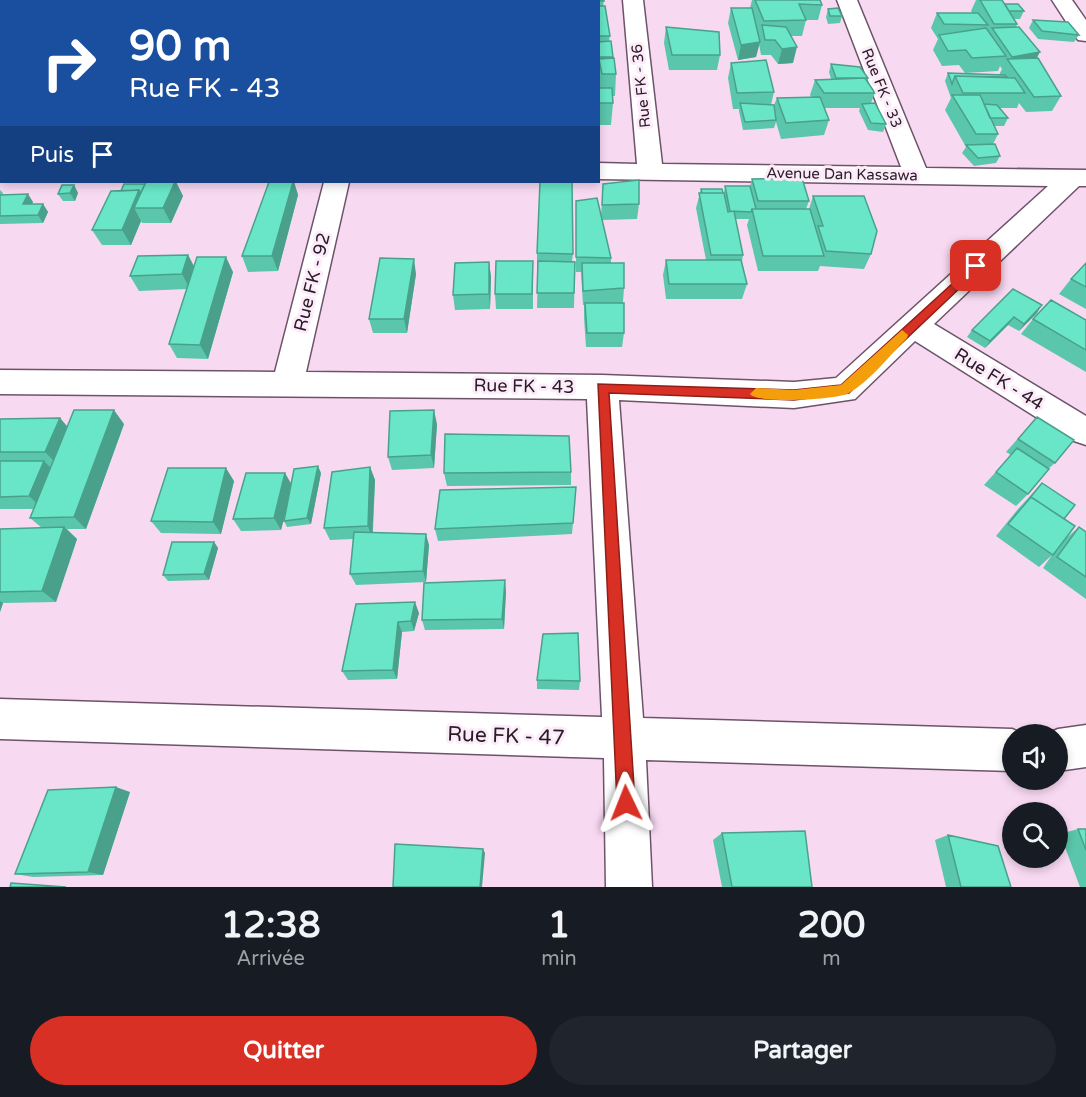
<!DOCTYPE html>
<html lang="fr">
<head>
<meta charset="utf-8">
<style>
  body { margin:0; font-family:"Varela Round",sans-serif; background:#20242c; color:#f1f3f6; height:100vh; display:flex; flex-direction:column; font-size:22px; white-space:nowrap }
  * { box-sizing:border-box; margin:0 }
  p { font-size:20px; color:#9ea1a6 }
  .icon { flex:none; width:33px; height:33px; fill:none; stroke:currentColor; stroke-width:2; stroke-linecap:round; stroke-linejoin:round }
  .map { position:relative; height:887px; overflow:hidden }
  .panel { display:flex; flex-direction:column; background:#171b24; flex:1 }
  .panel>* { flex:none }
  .guide { position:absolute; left:0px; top:0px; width:600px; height:183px; box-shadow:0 3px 9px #0003; background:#1a4fa0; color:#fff; overflow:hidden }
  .tools { position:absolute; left:1002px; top:724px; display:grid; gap:12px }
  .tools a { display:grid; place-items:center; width:66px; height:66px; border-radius:50%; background:#171b24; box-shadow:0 3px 9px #0003; font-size:30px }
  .pin { position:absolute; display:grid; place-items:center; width:51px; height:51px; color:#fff; margin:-26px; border-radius:12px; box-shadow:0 3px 9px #0006 }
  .me { position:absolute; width:66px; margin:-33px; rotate:358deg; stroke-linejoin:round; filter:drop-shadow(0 0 4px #0008) }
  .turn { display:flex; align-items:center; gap:21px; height:126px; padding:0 30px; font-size:27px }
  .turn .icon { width:78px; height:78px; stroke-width:2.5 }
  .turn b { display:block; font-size:42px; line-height:51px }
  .then { display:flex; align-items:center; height:57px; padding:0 30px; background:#0003; gap:12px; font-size:22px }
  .eta { display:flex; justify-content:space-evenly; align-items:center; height:102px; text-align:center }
  .eta b { font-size:36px; font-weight:700; line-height:42px }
  .action { display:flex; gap:12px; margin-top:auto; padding:12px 30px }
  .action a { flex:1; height:69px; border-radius:36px; background:#d93025; color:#fff; font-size:24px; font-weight:700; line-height:69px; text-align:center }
  .action a+a { background:#20242c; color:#f1f3f6 }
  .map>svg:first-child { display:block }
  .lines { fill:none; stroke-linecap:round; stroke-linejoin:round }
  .minor-casing { stroke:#6d5369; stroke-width:3 }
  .minor { fill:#fff; fill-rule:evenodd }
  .wall { fill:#5ac6ab }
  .shaded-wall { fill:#4aa18b }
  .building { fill:#69e6c7; stroke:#4aa18b; stroke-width:1.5 }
  .route { fill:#d93025; stroke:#8d1f18; stroke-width:1.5 }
  .slow { fill:#f59e0b }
  .labels { text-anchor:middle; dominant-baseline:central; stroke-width:6; stroke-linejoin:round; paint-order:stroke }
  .far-street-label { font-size:15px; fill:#281d27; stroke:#fdebfa }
  .street-label { font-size:18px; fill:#281d27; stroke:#fdebfa }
  .near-street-label { font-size:21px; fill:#281d27; stroke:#fdebfa }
</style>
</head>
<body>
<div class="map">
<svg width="1086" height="887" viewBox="0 0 1086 887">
  <rect width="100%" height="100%" fill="#f8d9f2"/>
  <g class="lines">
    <defs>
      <path id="minor" d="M623,0h20l19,164 239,3 -64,-167h20l69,168 160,2v16h-7l-145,138 152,92v29l-12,-4 -159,-100 -60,58 -61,9 -175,-8 24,318 369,11 14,6h-14v36l-366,-11 6,127h-46l-2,-129 -604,-19v-40l602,18 -15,-318 -587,-5v-24l275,2 49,-190h25l-43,190 296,3 192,7 42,-4 212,-192 -450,-7v-16l39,1z
        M1052,0h20l14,20v21l-8,-1z
        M0,53h2v14h-2z
        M0,159h2v16h-2z
        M1086,725v42l-28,4v-36h-14l14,-6z"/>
    </defs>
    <use href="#minor" class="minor-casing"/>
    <use href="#minor" class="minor"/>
  </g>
  <path class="wall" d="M581,0h23l-1,6 7,30 -1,5 7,33 -1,22h-2v7l-2,22h-13v-123h-17z
    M752,0h68l2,5 -4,15h-12l-4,16h-11l2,27 -15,1 -7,-9h-10l-2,-11 -3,13 -18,3 -10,-37 3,-15h19z
    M976,0h26l3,4 19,7 -4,8h-6l3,5 -1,3 45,69 -9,15 -26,1 -7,-9 -2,5h-17l8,10 -4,8h-10l4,8 -5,10 7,12 -4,7 -22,3 -12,-13 4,-6 -21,-37 6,-12 -6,-17 3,-8 51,2 3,-6 -2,-3 -2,5 -33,2 -6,-8 -17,1 -9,-16 5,-11 -7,-11 6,-15h35l-1,-2z
    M828,9l14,7 -2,7 -12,1 -2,-7z
    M1033,20l46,15 -5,7 -36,-3 -9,-11z
    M666,27l54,28 -3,15h-48l-5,-27z
    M731,63l43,29 -3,13h3l3,-7h35l-2,-3 5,-15 16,-1 -2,-7 2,-8 37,14 -1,3 8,12 -4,10 15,21 -3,8 -15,-2 -9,-19 1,-3h-35l4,12 -5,15 -43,4 -5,-17 -2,6 -31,2 -4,-19v-2h-6l-5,-31z
    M0,111h2v15h-2z
    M752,179l57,22 -3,8h3l4,-13 58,58 -7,15 -44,-3 -2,5h-60l-11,-46 2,-6h-14l8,36 -1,6 5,23 -5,15h-76l-3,-24 3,-15h40l-10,-52 5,-19 23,4 1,-7h25z
    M146,182h30l7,14 -12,27h-29l-1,-2 -10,24h-29l-10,-15 29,-39 24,-7z
    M269,182h25l4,13 -20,76 -30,1 -6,-16z
    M603,184l36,20 -2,15 -35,1 9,38v5l13,25 -1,14 1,31 -2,14h-36l-2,-29v-13h-1l-2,-33h-5v-71l25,15z
    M74,185l4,8 -3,8h-12l-5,-7z
    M0,190l3,3 -1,2 31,7 -1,2h11l5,8 -5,11 -43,1z
    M537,253l36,1 -1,7 3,1 -1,46h-37l1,-40h-1z
    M188,255l6,12 39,5 -25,87 -31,-1 -8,-14 18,-55 -48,2 -9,-15z
    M533,261v48h-37l-1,-15z
    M489,262l2,15 -1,32 -35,1 -2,-15z
    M1086,263v46l-27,-15 12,-15z
    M416,274l-9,59h-34l-4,-14z
    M1013,289l24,24 -18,18 -11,-6 -23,23 -18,-11 5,-7z
    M1033,319l53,1v52l-65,-38z
    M1037,417l18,46 -7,6 -20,25 -12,12 -32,-21 27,-30 -5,-3z
    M60,418l7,9 57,-3 -38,105h-19l10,10 -21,63 -53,1 -3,9v-83l42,-1 -12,-10 4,-9h-34v-90z
    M437,424l-3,44 -42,2 -4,-13z
    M370,467l5,13 -2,52 56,13 -3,37 -70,3 -6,-11 3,-35 -23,1 -6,-12z
    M571,472v13l-124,1 -3,-13z
    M321,473l-10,51 -24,3 -3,-6 2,-9 -5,18 -40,1 -8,-12 58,-35z
    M234,481l-13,53 -60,-1 -10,-12z
    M1042,483l22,36 1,20 14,-12 7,5v67l-43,-31 9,-13 -13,12 -43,-31 22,-27z
    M576,487l-4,47 -134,7 -3,-12z
    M214,542l4,6 -9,32 -41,1 -5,-6z
    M506,591l-2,38 -79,1 -3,-10z
    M356,604l63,9 -5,18 -12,1 -5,47 -49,1 -6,-9z
    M537,680l43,1 -1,9 -42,-1z
    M130,792l-27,83 -70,2 -18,-3z
    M1078,829h8v58h-6l-20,-53z
    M722,833l90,54h-90l-9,-47z
    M948,835l63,52h-65l-11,-47z"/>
  <path class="shaded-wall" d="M32,0h8l-1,2h-8z
    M760,42l-4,15 -18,3 3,-15z
    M797,47l-4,16 -15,1 4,-15z
    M1040,52l-8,15 -23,-5 3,-5z
    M175,182h1l7,14 -12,27 -8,-15z
    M293,182h1l4,13 -20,76 -6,-15z
    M74,185l4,8 -3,8 -5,-8z
    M139,190l8,16 -13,2 7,13 -10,24 -9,-15z
    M28,194l5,8 -5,10 -5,-8z
    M43,204l5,8 -5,11 -5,-8z
    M188,255l8,15 -6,19 -8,-15z
    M226,257l7,15 -25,87 -8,-14z
    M414,259l2,15 -9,59 -3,-14z
    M489,262l2,15 -1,32 -1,-15z
    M1042,305l-5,8 -18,18 5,-7z
    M1014,317l-6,8 -23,23 5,-7z
    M114,410l10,14 -38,105 -12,-12z
    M434,410l3,14 -3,44 -3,-13z
    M60,418l12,14 -14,33 -13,-13z
    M44,461l13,13 -14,35 -14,-13z
    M318,466l3,7 -10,51 -4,-6z
    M370,467l5,13 -3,58 -4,-12z
    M226,468l8,13 -13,53 -8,-12z
    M285,473l7,12 -11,45 -7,-12z
    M64,527l13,12 -21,63 -14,-11z
    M426,534l3,11 -3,37 -3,-11z
    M214,542l4,6 -9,32 -5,-6z
    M505,580l1,11 -2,38 -2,-10z
    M0,601l3,2 -3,9z
    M415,602l4,11 -5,18 -3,-10z
    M398,622l4,10 -5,47 -4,-9z
    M116,787l14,5 -27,83 -15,-3z
    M483,849l2,4 -3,34h-2z"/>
  <path class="building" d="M15,0h17l-1,2h-17z
    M239,0h22v2h-22z
    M365,0h29v2h-29z
    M583,0h21v1h-21z
    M755,0h65l2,5 -23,-1 7,16 -42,1z
    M980,0h22l15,24h-23z
    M1005,4h13l6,7h-15z
    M598,6h7l5,30h-12z
    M731,8h21l8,34 -19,3z
    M838,8l4,8h-12l-2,-7z
    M937,13h41l10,12 -44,-1z
    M1033,20l35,2 11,13 -37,-4z
    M762,25l24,2 11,20 -15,2 -7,-9h-10z
    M666,27l53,5 1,23h-48z
    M1019,27l21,25 -28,5 -20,-29z
    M986,28l20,28 -34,2 -6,-8 -18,1 -9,-16z
    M611,41l2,16h-15v-15z
    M614,58l2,16h-14l-3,-15z
    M1038,58l23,38 -27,1 -27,-38z
    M766,60l8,32 -37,1 -6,-30z
    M831,64l29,3 8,11h-32z
    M948,73l57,2 2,2 -52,-1 -3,8z
    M955,76l60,2 10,15h-62z
    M865,78l10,15h-51l-9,-13z
    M598,88h14l1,15h-15z
    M952,95h28l18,39h-22z
    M820,97l9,23 -43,3 -9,-25z
    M740,103l34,2 2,15 -31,2z
    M875,103l11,21 -15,-1 -9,-19z
    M984,104l13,1 11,13h-18z
    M995,144l5,12 -22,2 -12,-13z
    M802,178l7,23h-51l-6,-22z
    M639,180v24l-37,1 1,-21z
    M146,182h29l-12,26h-29z
    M269,182h24l-21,74h-30z
    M540,182h32l1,72 -36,-1z
    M124,184h21l-4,8h-1l-1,-2 -18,1z
    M62,185h12l-4,8 -12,1z
    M725,186h25l6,23h-4l-1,3 -21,-1z
    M701,189h21l1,4h-21z
    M139,190l-17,40h-30l19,-39z
    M699,193h25l4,19 6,-1 9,44h-32z
    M28,194l-5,10h20l-5,11 -38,1v-21z
    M813,196h51l13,35 -6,23 -45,-3 -8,-25h5z
    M597,198l14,60 -35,-1v-56z
    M752,209h58l14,47h-61z
    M188,255l-6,19 -52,2 8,-20z
    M197,257h29l-26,88 -31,-1z
    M380,258l34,1 -10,60h-35z
    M666,260h75l6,24h-78z
    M496,261h37l-1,33h-37z
    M538,261l37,1 -1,31h-37z
    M489,262v32l-36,1 2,-32z
    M582,263h42v25l-41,3z
    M1086,263v24l-15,-8z
    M1013,289l29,16 -18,19 -10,-7 -24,24 -18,-11z
    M1051,300l35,20v30l-53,-31z
    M585,303h39v30h-37z
    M74,410h40l-40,107 -44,1z
    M434,410l-3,45 -43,2 2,-46z
    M1037,417l37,23 -19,23 -37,-24z
    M60,418l-15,34h-45v-33z
    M445,434l124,2 2,36 -127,1z
    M1017,448l32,21 -21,25 -32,-22z
    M0,461h44l-15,35 -29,1z
    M318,466l-11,52 -23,3 10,-52z
    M370,467l-2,59 -44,2 8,-56z
    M168,468h58l-13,54 -62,-1z
    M246,473h39l-11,45 -41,1z
    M1042,483l33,22 -11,14 -33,-22 -2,2z
    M576,487l-3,36 -138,6 5,-39z
    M1031,497l44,29 -22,29 -45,-31z
    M64,527l-22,64 -42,1v-63z
    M1079,527l7,5v45l-29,-20z
    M354,532l72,2 -3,37 -73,3z
    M172,542h42l-10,32 -41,1z
    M505,580l-3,39 -80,1 2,-37z
    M415,602l-4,19 -13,1 -5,48 -51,1 14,-67z
    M578,633l2,48 -43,-1 6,-46z
    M116,787l-28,85 -73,2 33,-84z
    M1078,829h8v21z
    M805,831l7,56h-80l-10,-54z
    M948,835l50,11 13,41h-50z
    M395,844l88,5 -3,38h-87z
    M11,883l55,4h-56z"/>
  <path class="route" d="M976,262l4,1v6l-131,124 -55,7 -185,-7 26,410 -3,6 -6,3 -6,-3 -3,-6 -19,-419 196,6 47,-5z"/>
  <path class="slow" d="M902,330l6,5 -1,3c-18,18 -36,42 -58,55 -12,7 -92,11 -99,1l6,-6 38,2 47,-5z"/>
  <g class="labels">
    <g class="far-street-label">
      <text transform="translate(641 86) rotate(-96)">Rue FK - 36</text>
      <text transform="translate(882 88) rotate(68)">Rue FK - 33</text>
      <text transform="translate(842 174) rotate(1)">Avenue Dan Kassawa</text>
    </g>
    <g class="street-label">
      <text transform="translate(312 282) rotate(-76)">Rue FK - 92</text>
      <text transform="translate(999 379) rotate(32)">Rue FK - 44</text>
      <text transform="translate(524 386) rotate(1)">Rue FK - 43</text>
    </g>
    <g class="near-street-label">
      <text transform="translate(506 736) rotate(2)">Rue FK - 47</text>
    </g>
  </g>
</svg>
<div class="tools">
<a><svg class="icon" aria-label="sound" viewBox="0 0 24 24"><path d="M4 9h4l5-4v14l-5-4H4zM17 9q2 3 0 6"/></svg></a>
<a><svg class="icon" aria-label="search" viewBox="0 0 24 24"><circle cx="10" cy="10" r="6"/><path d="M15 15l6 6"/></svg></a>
</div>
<div class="pin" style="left:976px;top:266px;background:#d93025"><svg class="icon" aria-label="arrive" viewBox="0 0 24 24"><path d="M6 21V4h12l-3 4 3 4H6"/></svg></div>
<svg class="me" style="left:626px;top:803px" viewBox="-20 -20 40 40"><path d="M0-17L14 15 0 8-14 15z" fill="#d93025" stroke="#fff" stroke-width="4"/></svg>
<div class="guide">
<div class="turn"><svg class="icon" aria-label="right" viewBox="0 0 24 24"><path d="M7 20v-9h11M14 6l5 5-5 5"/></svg><div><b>90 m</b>Rue FK - 43</div></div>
<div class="then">Puis<svg class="icon" aria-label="arrive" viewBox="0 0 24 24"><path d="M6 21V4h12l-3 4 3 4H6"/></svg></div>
</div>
</div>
<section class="panel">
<div class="eta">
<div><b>12:38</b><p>Arrivée</p></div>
<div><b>1</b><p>min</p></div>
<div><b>200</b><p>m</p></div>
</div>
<div class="action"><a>Quitter</a><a>Partager</a></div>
</section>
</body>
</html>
